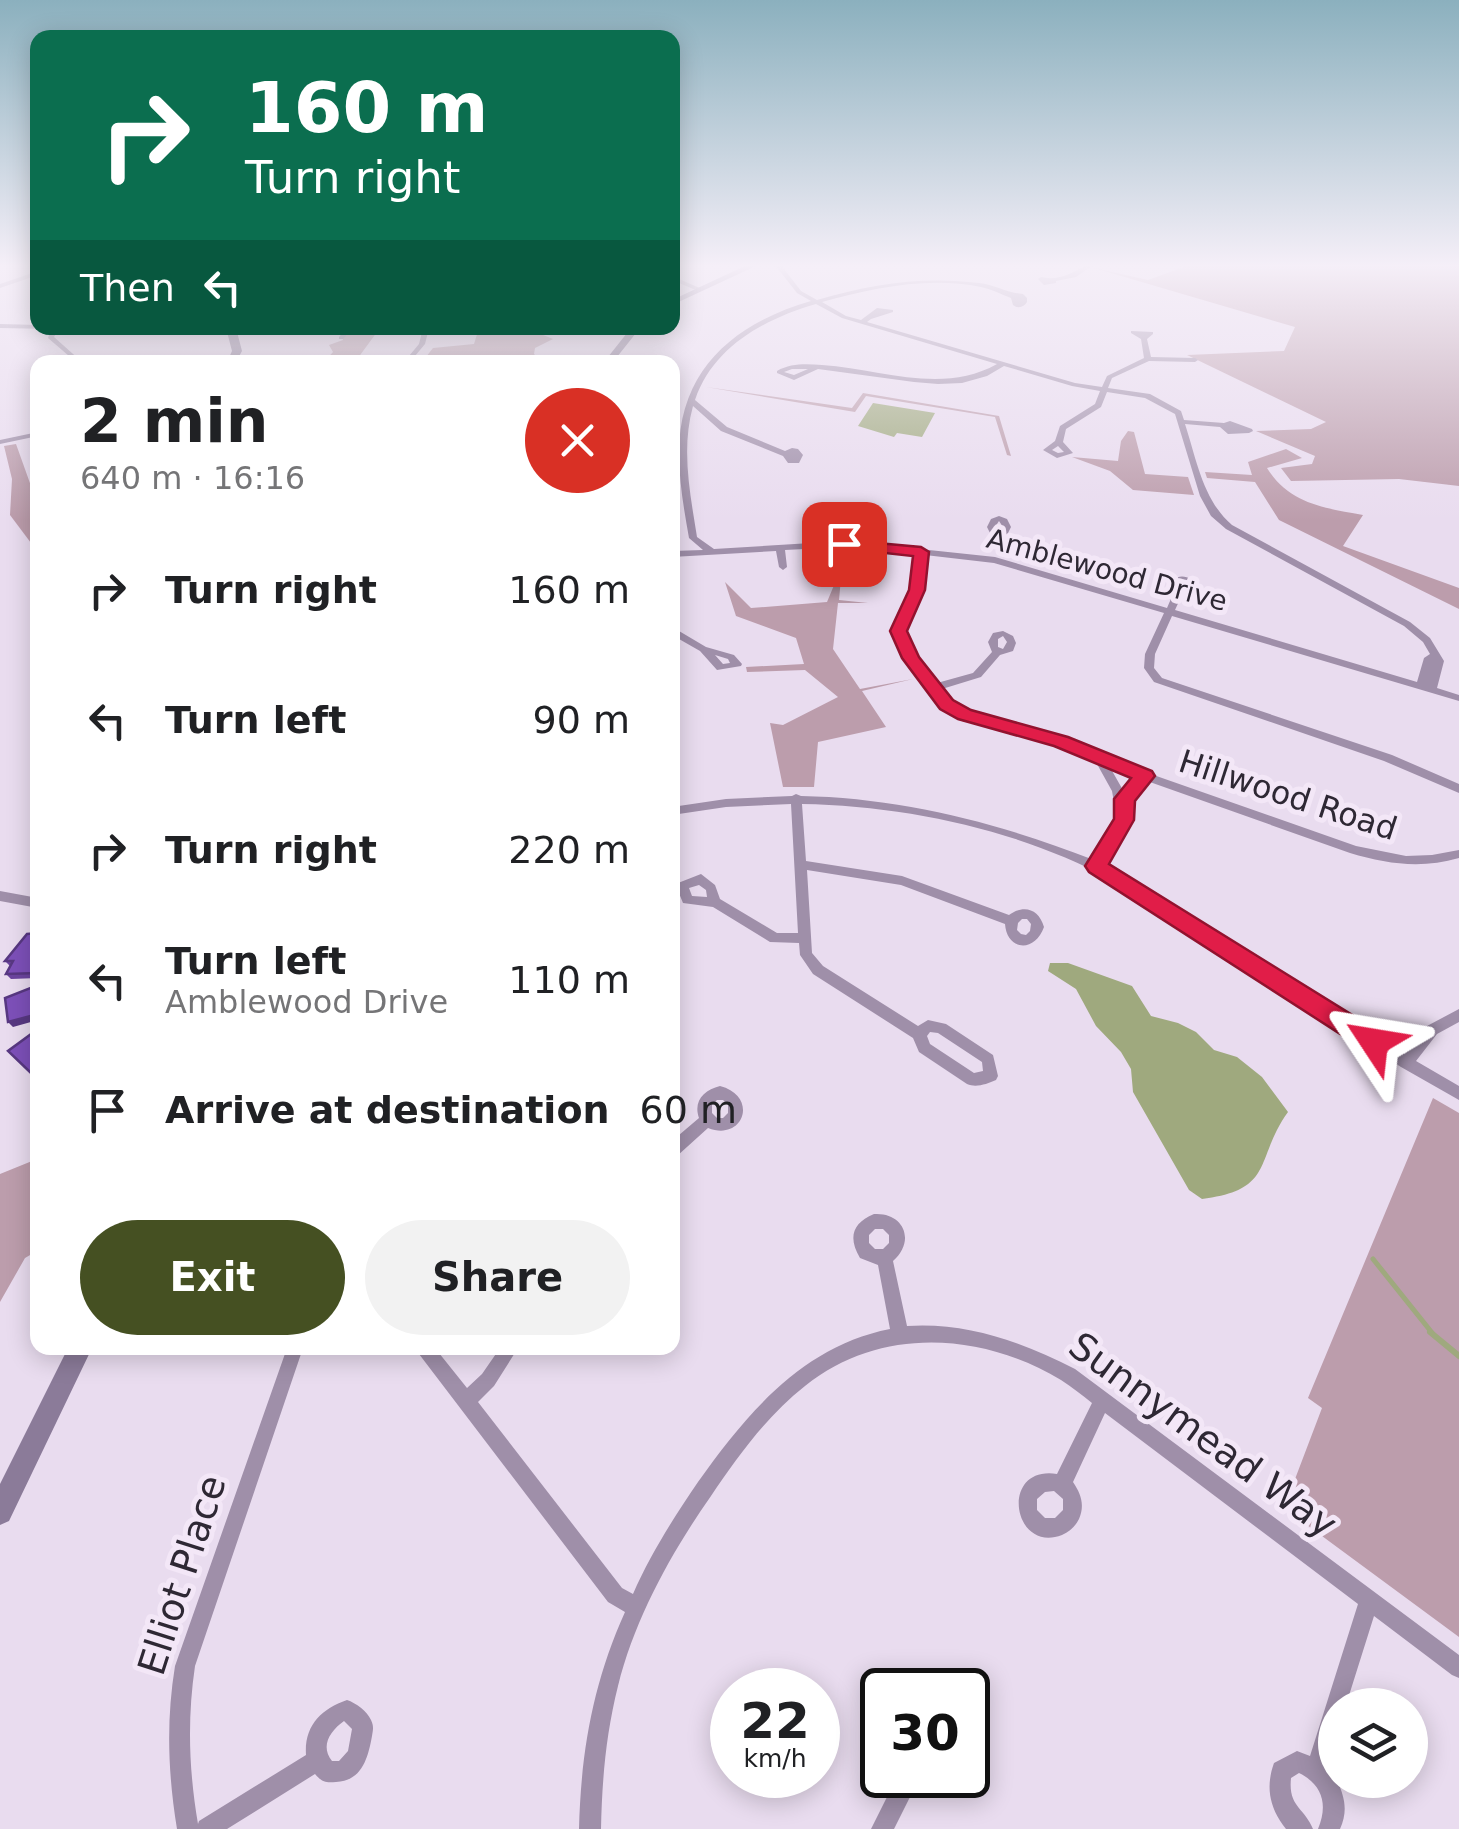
<!DOCTYPE html>
<html lang="en">
<head>
<meta charset="utf-8">
<style>
  body { margin:0; font-family:"DejaVu Sans",sans-serif; background:#f2f2f2; color:#202124; height:100vh; display:flex; flex-direction:column; font-size:38px; white-space:nowrap }
  * { box-sizing:border-box; margin:0 }
  p { font-size:32px; color:#757577 }
  .icon { flex:none; width:55px; height:55px; fill:none; stroke:currentColor; stroke-width:2; stroke-linecap:round; stroke-linejoin:round }
  .map { position:relative; flex:1; overflow:hidden }
  .drawer { position:absolute; left:30px; top:355px; width:650px; height:1000px; display:flex; flex-direction:column; background:#fff; border-radius:20px; box-shadow:0 5px 25px #0003 }
  .drawer>* { flex:none }
  .hud { position:absolute; left:30px; top:30px; width:650px; height:305px; border-radius:20px; box-shadow:0 5px 25px #0003; background:#0b6e4f; color:#fff; overflow:hidden }
  .tools { position:absolute; left:1318px; top:1688px; display:grid; gap:20px }
  .tools a { display:grid; place-items:center; width:110px; height:110px; border-radius:50%; background:#fff; box-shadow:0 5px 25px #0003; font-size:50px }
  .speed { position:absolute; left:710px; top:1668px; display:flex; gap:20px; font-size:50px; font-weight:700; text-align:center }
  .speed>* { display:grid; place-content:center; width:130px; height:130px; border-radius:50%; background:#fff; box-shadow:0 5px 25px #0003; line-height:1 }
  .speed small { font-size:25px; font-weight:400 }
  .speed .limit { border:5px solid #111; border-radius:15px; background:#fff; color:#111 }
  .pin { position:absolute; display:grid; place-items:center; width:85px; height:85px; color:#fff; margin:-42px; border-radius:20px; box-shadow:0 5px 15px #0006 }
  .me { position:absolute; width:110px; margin:-55px; rotate:303deg; stroke-linejoin:round; filter:drop-shadow(0 0 8px #0008) }
  .turn { display:flex; align-items:center; gap:35px; height:210px; padding:0 50px; font-size:45px }
  .turn .icon { width:130px; height:130px; stroke-width:2.5 }
  .turn b { display:block; font-size:70px; line-height:85px }
  .then { display:flex; align-items:center; height:95px; padding:0 50px; background:#0003; gap:20px; font-size:38px }
  .round { display:grid; place-items:center; flex:none; width:105px; height:105px; border-radius:52px; background:#f2f2f2 }
  .head { display:flex; align-items:center; justify-content:space-between; height:170px; padding:0 50px }
  h1 { font-size:60px; font-weight:700; line-height:75px }
  .cta { display:flex; gap:20px; margin-top:auto; padding:20px 50px }
  .cta a { flex:1; height:115px; border-radius:60px; background:#455022; color:#fff; font-size:40px; font-weight:700; line-height:115px; text-align:center }
  .cta a+a { background:#f2f2f2; color:#202124 }
  ul { padding:0; list-style:none }
  li { display:flex; align-items:center; gap:30px; height:130px; padding:0 50px }
  li div { flex:1 }
  li b { display:block; font-size:38px }
  li em { font-style:normal }
  .map>svg:first-child { display:block }
  .green { fill:#bc9dac }
  .water { fill:#9fa97e }
  .lines { fill:none; stroke-linecap:round; stroke-linejoin:round }
  .stream-far1 { stroke:#9fa97e; stroke-width:5 }
  .stream { stroke:#9fa97e; stroke-width:6 }
  .street { fill:#9f8fa9; fill-rule:evenodd }
  .secondary { fill:#8b7b99; fill-rule:evenodd }
  .wall { fill:#6c459f }
  .shaded-wall { fill:#583882 }
  .building { fill:#7d50b9; stroke:#583882; stroke-width:2.5 }
  .route { fill:#e11d48; stroke:#92132f; stroke-width:2.5 }
  .labels { text-anchor:middle; dominant-baseline:central; stroke-width:10; stroke-linejoin:round; paint-order:stroke }
  .far-street-label { font-size:28px; fill:#2e2834; stroke:#f3e7f7 }
  .street-label { font-size:32px; fill:#2e2834; stroke:#f3e7f7 }
  .near-street-label { font-size:38px; fill:#2e2834; stroke:#f3e7f7 }
</style>
</head>
<body>
<div class="map">
<svg width="1459" height="1829" viewBox="0 0 1459 1829">
  <rect width="100%" height="100%" fill="#e9dcef"/>
  <path class="green" d="M1189,265h270v221l-60,-7 -108,2 -10,-13 31,-4 3,-8 -59,-25 55,-2 15,-7 -139,-67 97,-4 11,-24 -201,-59 54,12z
    M354,328h26l-25,34h-31l9,-10 -4,-7 14,-5 -1,-6z
    M479,328h47l27,11 -18,9 -1,6 8,8h-120l11,-14 41,-4z
    M706,387l146,21 11,-15 136,23 12,40 -4,-1 -12,-38 -129,-21 -11,16z
    M1128,431l6,1 11,42 43,3 6,18 -61,-5 -23,-19 -38,-14 46,4 3,-20z
    M16,444l15,42 6,-1v66l-27,-36 2,-36 -8,-33z
    M1286,449l16,9 -35,10c22,36 57,40 96,47l-20,31 116,42v21l-180,-89 -24,-38 -48,-4 -2,-6 47,3 -4,-13z
    M837,578h4l-2,22 29,3h-30l-5,46 27,40 53,-10 -51,12 24,36 -68,15 -4,45h-31l-13,-64 13,2 55,-28 -33,-27 -58,2 -1,-5 58,-3 -8,-26 -60,-22 -11,-34 26,26 76,-6z
    M1433,1098l26,15v524l-175,-129 38,-100 -14,-10z
    M37,1159v92l-12,7 -25,44v-128z"/>
  <path class="water" d="M873,403l62,10 -13,24 -25,-4 -3,4 -36,-11z
    M1050,963h18l64,23 19,30 27,7 18,9 18,18 23,7 25,20 26,35c-34,47 -12,78 -86,87l-13,-9 -56,-98 -2,-23 -10,-17 -25,-26 -20,-37 -28,-18z"/>
  <g class="lines">
    <path class="stream-far1" d="M1373,1259l60,75"/>
    <path class="stream" d="M1430,1332l29,24"/>
    <path class="street" d="M775,265h6l20,26 16,9c54,-16 106,-24 162,-17 16,2 29,10 44,11l4,4v4c-3,5 -9,7 -14,3l-2,-7c-10,-4 -20,-9 -30,-11 -52,-11 -109,1 -159,15l24,14 15,4 16,-12 16,2v2l-22,7 -4,3 208,61 27,4 5,-11 37,-18 -3,-19 -10,-6v-2l22,1v2l-6,5 4,18 44,1 3,2 -3,2 -46,-1 -37,17 -4,10 42,6 31,17 3,9 40,3 6,-2 22,8 1,2 -4,2 -21,1 -8,-7 -35,-3c12,37 18,76 47,101l178,97 20,16 14,23 -7,27 22,7v6l-287,-85 -17,38 -1,14 8,10 230,77 67,29v9l-75,-32 -230,-79 -10,-14 1,-14 19,-41 -170,-50 -69,-8 -3,35 -18,41 12,27 21,25 36,-10 19,-21 -4,-10 5,-9 10,-2 10,5 3,7 -3,8 -13,4 -19,22 -39,12 16,19 107,30 40,20 251,88 50,10 26,-1 27,-5v8c-38,11 -72,6 -109,-5l-203,-72 -20,21c2,25 -10,43 -23,63l40,23 261,166 22,-28 32,-17v13l-22,12 -21,27 43,25v14l-58,-33 -289,-187c-93,-50 -204,-74 -310,-76l4,57 96,15 107,39c15,-11 30,-6 35,12 -9,26 -37,24 -39,-3l-104,-39 -94,-15 5,83 11,13 95,60 10,-6 18,4 47,31 5,21 -2,4c-9,4 -20,8 -29,4l-48,-32 -6,-14 -100,-64 -13,-19 -1,-12 -29,-1 -57,-35 -30,-4 -7,-17 2,-3 23,-9 14,11 5,14 57,34h21l-7,-129 -65,3 -54,8v-8l54,-8 66,-3 4,-2 5,2c102,2 198,27 293,64l15,-23 7,-23 -4,-23 -15,-27 -40,-20 -107,-32 -17,-21 -4,-1v-3l-23,-28 -12,-28 18,-41 4,-36 -72,-7 -59,3 2,17 -4,3 -4,-3 -3,-16 -104,6v-6l31,-1 -14,-12c-5,-28 -10,-57 -10,-85 0,-84 56,-130 132,-152l-14,-8zM816,304l26,14 155,46c-55,31 -116,5 -175,1 -16,-1 -31,-2 -45,6v2l17,7 24,-11 96,13 24,2 24,-1 25,-7 17,-10 68,20 28,5 -5,13 -35,22 -5,15 -12,9 14,8 16,-5 -10,-11 3,-13 35,-22 6,-15 38,6 30,16 25,82 11,20 15,13 178,97 19,16 7,12 -6,4 -7,24 -242,-72 6,-13 9,-2 4,-7 -3,-9c-11,-7 -28,1 -18,15l-6,14 -172,-51 -151,-16 -130,8 -17,-12c-7,-44 -16,-88 -4,-131l28,25 62,25 5,7h11l4,-8 -5,-6 -6,-1 -7,3 -58,-24 -32,-27c18,-53 69,-81 121,-96zM792,369h16l-14,6 -10,-3zM1058,446l6,6 -6,1 -6,-3zM1182,581l3,4 -2,6 -4,-4zM1003,636l4,6 -4,7 -5,-2v-8zM1111,769l26,9 -13,14zM699,885l7,5 1,7 -15,-1 -3,-8zM1022,919h5l4,5 -1,7 -4,4 -5,-1 -4,-4 1,-7zM930,1032l8,1 44,29 1,9 -9,2 -44,-29 -3,-8z
      M1086,265h7l-17,12 -20,4v2l-12,2 -6,-6 3,-2c16,4 31,-3 45,-12z
      M38,271v4l-38,13v-4z
      M672,276l30,13 1,1 -5,1 -26,-11z
      M0,324l38,1v3h33l-3,2h-10l-4,7 28,25h-6l-28,-24 3,-9 -51,-1z
      M347,328h6l-10,11h-4v-2z
      M423,328h6l-4,16 -15,18h-6l15,-18z
      M38,432v4l-38,8v-4z
      M999,516l8,3 4,8 -4,8 -8,3 -8,-3 -4,-8 4,-8zM999,521l4,6 -4,6 -4,-6z
      M672,612l5,3 2,16 27,16 28,8 8,9 -1,2 -24,4 -17,-19 -28,-16zM715,655l13,4 2,4 -7,1z
      M0,891l38,7v10l-38,-7z
      M720,1086c39,10 24,56 -12,42l-31,28 -5,2v-17l27,-23c-6,-17 5,-28 21,-32zM717,1100h6l5,5v8l-5,5h-6l-5,-5v-8z
      M874,1214c30,-2 42,27 19,47l14,65c60,-4 115,16 168,43l384,286v23l-7,-3 -78,-59 -28,89h-11v37l-7,25 7,9v4h2c8,18 11,31 3,49h-22c10,-24 5,-44 -19,-56l-8,5c-3,29 13,29 22,51h-27c-16,-20 -21,-41 -12,-66l23,-12 13,5 48,-152 -253,-191 -32,69c8,12 12,23 6,37 -4,8 -9,12 -17,16 -50,19 -63,-70 -5,-61l35,-71c-10,-8 -20,-16 -31,-23 -80,-48 -181,-54 -256,6 -38,30 -67,70 -94,110 -40,57 -76,122 -93,190 -12,48 -16,94 -17,143h-22c2,-78 14,-146 46,-217l-17,-10 -189,-248 -2,-6h18l32,40 15,-14 18,-26h18l-24,38 -16,16 144,186 11,6c17,-39 41,-77 65,-112 49,-69 105,-136 192,-153l-12,-64 -18,-7c-12,-20 -8,-35 14,-44zM875,1229h8l6,6v8l-6,6h-8l-6,-6v-8zM1054,1491l9,8v11l-8,8h-10l-8,-8v-11l8,-7z
      M287,1348h16l-108,318c-8,54 -6,105 3,158l1,-3 107,-66c-2,-29 15,-46 41,-55 9,3 20,11 24,20 3,6 2,10 1,16 -4,22 -10,45 -36,46 -11,1 -14,0 -21,-8l-88,55h-50c-9,-55 -11,-108 -2,-163zM344,1721l8,8 -4,22 -9,10h-7c-12,-15 -2,-30 12,-40z
      M898,1775h55l-3,8 -24,9 -11,-5 -21,42h-23z"/>
    <path class="secondary" d="M747,265h11l-86,40v-5z
      M226,328h10l6,23 -6,11h-9l5,-11z
      M631,328h9l-27,34h-9z
      M68,1348h24l-83,173 -9,4v-41z"/>
  </g>
  <path class="wall" d="M38,933v45l-27,1 -5,-5 4,-8 -5,-5z"/>
  <path class="shaded-wall" d="M38,1014v6l-25,7 -5,-5z
    M38,1066v8l-3,2 -5,-4z"/>
  <path class="building" d="M38,933v40l-32,1 7,-13h-8l22,-27z
    M38,985v29l-30,8 -3,-24z
    M38,1029v37l-8,6 -22,-21z"/>
  <linearGradient id="sky" x2="0" y2="1"><stop stop-color="#8bb0be"/><stop offset="0.51" stop-color="#f5eff8"/><stop offset="1" stop-color="#f5eff8" stop-opacity="0"/></linearGradient>
  <rect width="1459" height="521" fill="url(#sky)"/>
  <path class="route" d="M844,540l77,7 8,5 -4,38 -18,41 12,26 34,43 18,10 97,27 84,34 3,5 -20,25 -1,19 -25,44 274,170 4,8 -4,8h-18l-276,-178 -4,-6 29,-47v-20l17,-21 -77,-32 -96,-27 -18,-10 -38,-51 -12,-27 19,-41 4,-34 -74,-8v-7z"/>
  <g class="labels">
    <g class="far-street-label">
      <text transform="translate(1107 570) rotate(15)">Amblewood Drive</text>
    </g>
    <g class="street-label">
      <text transform="translate(1288 795) rotate(18)">Hillwood Road</text>
    </g>
    <g class="near-street-label">
      <text transform="translate(1203 1435) rotate(36)">Sunnymead Way</text>
      <text transform="translate(182 1575) rotate(-72)">Elliot Place</text>
    </g>
  </g>
</svg>
<div class="tools">
<a><svg class="icon" aria-label="layers" viewBox="0 0 24 24"><path d="M12 4l9 5-9 5-9-5zM3 14l9 5 9-5"/></svg></a>
</div>
<div class="speed"><div>22<small>km/h</small></div><div class="limit">30</div></div>
<div class="pin" style="left:844px;top:544px;background:#d93025"><svg class="icon" aria-label="arrive" viewBox="0 0 24 24"><path d="M6 21V4h12l-3 4 3 4H6"/></svg></div>
<svg class="me" style="left:1374px;top:1042px" viewBox="-20 -20 40 40"><path d="M0-17L14 15 0 8-14 15z" fill="#e11d48" stroke="#fff" stroke-width="4"/></svg>
<div class="hud">
<div class="turn"><svg class="icon" aria-label="right" viewBox="0 0 24 24"><path d="M7 20v-9h11M14 6l5 5-5 5"/></svg><div><b>160 m</b>Turn right</div></div>
<div class="then">Then<svg class="icon" aria-label="left" viewBox="0 0 24 24"><path d="M17 20v-9H6M10 6l-5 5 5 5"/></svg></div>
</div>
<section class="drawer">
<div class="head"><div><h1>2 min</h1><p>640 m · 16:16</p></div><a class="round" style="background:#d93025;color:#fff"><svg class="icon" aria-label="close" viewBox="0 0 24 24"><path d="M6 6l12 12M18 6L6 18"/></svg></a></div>
<ul>
<li><svg class="icon" aria-label="right" viewBox="0 0 24 24"><path d="M7 20v-9h11M14 6l5 5-5 5"/></svg><div><b>Turn right</b></div><em>160 m</em></li>
<li><svg class="icon" aria-label="left" viewBox="0 0 24 24"><path d="M17 20v-9H6M10 6l-5 5 5 5"/></svg><div><b>Turn left</b></div><em>90 m</em></li>
<li><svg class="icon" aria-label="right" viewBox="0 0 24 24"><path d="M7 20v-9h11M14 6l5 5-5 5"/></svg><div><b>Turn right</b></div><em>220 m</em></li>
<li><svg class="icon" aria-label="left" viewBox="0 0 24 24"><path d="M17 20v-9H6M10 6l-5 5 5 5"/></svg><div><b>Turn left</b><p>Amblewood Drive</p></div><em>110 m</em></li>
<li><svg class="icon" aria-label="arrive" viewBox="0 0 24 24"><path d="M6 21V4h12l-3 4 3 4H6"/></svg><div><b>Arrive at destination</b></div><em>60 m</em></li>
</ul>
<div class="cta"><a>Exit</a><a>Share</a></div>
</section>
</div>
</body>
</html>
